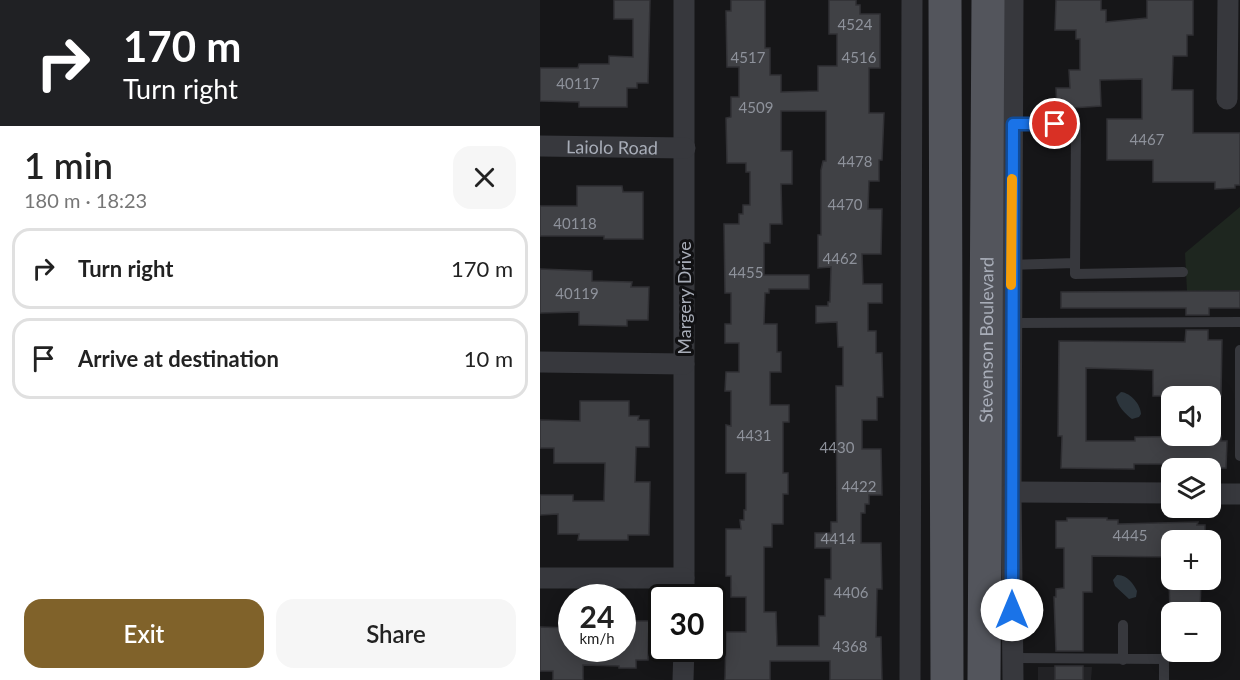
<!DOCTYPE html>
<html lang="en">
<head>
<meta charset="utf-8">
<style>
  body { margin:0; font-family:Lato,sans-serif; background:#f6f6f6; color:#222; height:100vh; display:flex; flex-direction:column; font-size:22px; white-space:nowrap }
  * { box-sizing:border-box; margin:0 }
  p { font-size:20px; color:#767676 }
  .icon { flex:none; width:33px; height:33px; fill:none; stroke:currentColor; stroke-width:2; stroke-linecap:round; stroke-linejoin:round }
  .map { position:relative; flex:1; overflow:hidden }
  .drawer { display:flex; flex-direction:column; background:#fff; width:540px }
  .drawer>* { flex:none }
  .banner { background:#202124; color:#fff; overflow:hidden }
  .controls { position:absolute; left:621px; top:386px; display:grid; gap:12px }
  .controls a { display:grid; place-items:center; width:60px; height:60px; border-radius:12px; background:#fff; box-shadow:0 3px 15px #0003; font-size:30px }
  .speed { position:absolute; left:18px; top:584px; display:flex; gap:12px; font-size:30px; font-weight:700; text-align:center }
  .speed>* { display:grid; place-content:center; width:78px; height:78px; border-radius:50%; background:#fff; box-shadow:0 3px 15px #0003; line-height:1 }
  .speed small { font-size:15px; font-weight:400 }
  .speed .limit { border:3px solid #111; border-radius:9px; background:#fff; color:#111 }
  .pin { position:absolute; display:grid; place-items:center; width:51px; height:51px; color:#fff; margin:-26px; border:3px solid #fff; border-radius:50%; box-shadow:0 2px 6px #0007 }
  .me { position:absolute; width:66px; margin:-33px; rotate:0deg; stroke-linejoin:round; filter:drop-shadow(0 0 4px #0008) }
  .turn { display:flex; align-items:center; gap:21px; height:126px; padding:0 24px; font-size:27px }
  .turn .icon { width:78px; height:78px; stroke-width:2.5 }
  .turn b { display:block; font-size:42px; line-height:51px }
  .round { display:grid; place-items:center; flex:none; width:63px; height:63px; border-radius:18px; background:#f6f6f6 }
  .overview { display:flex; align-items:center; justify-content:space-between; height:102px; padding:0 24px }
  h1 { font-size:36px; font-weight:600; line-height:45px }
  .primary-button { display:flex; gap:12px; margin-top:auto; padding:12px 24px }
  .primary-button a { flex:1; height:69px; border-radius:18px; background:#80622a; color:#fff; font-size:24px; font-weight:600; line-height:69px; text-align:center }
  .primary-button a+a { background:#f6f6f6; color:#222 }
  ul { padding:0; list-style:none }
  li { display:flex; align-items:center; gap:18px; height:81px; margin:0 12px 9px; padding:0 12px; border:3px solid #e0e0e0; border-radius:18px }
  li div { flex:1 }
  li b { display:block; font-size:22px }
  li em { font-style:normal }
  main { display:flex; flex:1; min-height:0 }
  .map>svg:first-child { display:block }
  .built { fill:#222225 }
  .green { fill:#1e261f }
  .water { fill:#2c353c }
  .building { fill:#404145; stroke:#303034; stroke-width:1.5; fill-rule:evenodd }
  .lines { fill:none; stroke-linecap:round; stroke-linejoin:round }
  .service { stroke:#37383d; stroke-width:10 }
  .minor { stroke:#37383d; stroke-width:21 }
  .primary { stroke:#53555c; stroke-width:33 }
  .route-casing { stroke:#114b97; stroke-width:15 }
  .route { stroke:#1a73e8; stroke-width:10 }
  .slow { stroke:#f59e0b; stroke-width:10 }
  .labels { text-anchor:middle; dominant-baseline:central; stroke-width:6; stroke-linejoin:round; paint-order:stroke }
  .number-label { font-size:15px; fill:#8e929b }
  .street-label { font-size:18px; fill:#a8adb8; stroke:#111113 }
</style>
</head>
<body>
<main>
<section class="drawer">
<div class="banner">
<div class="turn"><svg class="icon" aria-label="right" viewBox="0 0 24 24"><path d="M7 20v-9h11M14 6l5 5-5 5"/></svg><div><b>170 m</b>Turn right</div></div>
</div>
<div class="overview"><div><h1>1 min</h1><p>180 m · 18:23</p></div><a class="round"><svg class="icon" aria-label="close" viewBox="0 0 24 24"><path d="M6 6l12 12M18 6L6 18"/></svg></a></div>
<ul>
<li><svg class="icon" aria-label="right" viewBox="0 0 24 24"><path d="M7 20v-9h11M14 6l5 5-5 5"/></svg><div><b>Turn right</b></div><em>170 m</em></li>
<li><svg class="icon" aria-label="arrive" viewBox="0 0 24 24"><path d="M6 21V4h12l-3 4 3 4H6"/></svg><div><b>Arrive at destination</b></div><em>10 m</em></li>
</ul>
<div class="primary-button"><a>Exit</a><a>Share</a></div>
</section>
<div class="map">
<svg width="700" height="680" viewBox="0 0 700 680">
  <rect width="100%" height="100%" fill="#161618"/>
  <path class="built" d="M498,667h54l-1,13h-53z"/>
  <path class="green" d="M700,207v83l-53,1 -2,-38z"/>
  <path class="water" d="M581,392c10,1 20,13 20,22l-2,3 -7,2c-7,-5 -15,-14 -16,-22z
    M577,575c9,-1 17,9 20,16l-1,6 -7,2 -14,-13 -2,-6z"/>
  <path class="building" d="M74,0h36l-2,83h-11v5h-10v19h-48v-5l-39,-1v-33h38l1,-4h30v-8l24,1v-38h-19z
    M191,0h34v48h5v27h11v17l37,-1v-25h19v-32h-8v-34h27v5h4v9h20v54h-11v45h15l-2,47h-3v21h-10l-1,28h14l-1,45h-19l1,30h19v19h-14v28h8v22h6l1,44h-6v23h-15v29h19l1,46h-13v9h-4v9h-4v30h20l1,46h-5l-1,48h5l1,43h-52v-19h-60v19h-45l1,-48h20v-35h-15v-21h-5v-47h15l-1,-9h4v-10h2v-37h-20v-48l5,1v-35h-6l1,-19h13v-29h-14v-19h6v-31h-6l-1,-69h15v-10h4v-9h7v-33h-4v-9h-19l-1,-45 5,-1v-20h8v-30h-12l-1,-56h5zM241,111h45v50h-3l-2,9v65h-3v33l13,-1 -1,35h-2v4h-12v17l21,-1 1,25h5v39h-7l1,136h-6v11h-16v15h16v31h-6v37h-6v30h-42l-1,-34h-12v-65h8v-23h11v-30h5v-21h-5v-51h6v-17h-19v-33h11v-20h-4v-28h-13l1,-31h4v-4h40v-14h-45v-32h6v-19h12l-1,-40h11v-33h-11z
    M516,0h45v10h5v12l41,-4v-18h46v35h-6v21h-14l-1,34h21v43h47v52h-5v3l-20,1v-7h-62v-22h-46v-41h35v-40l-42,1 1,26 -44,3 -1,-21h14l-1,-18h11v-31h-4v-9h-21z
    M37,186h45l1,6h20v47h-39v-3h-64v-30h37z
    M0,269l52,2v10l40,1 -1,5h18l-1,33h-21v6l-48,-1v-13l-39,1z
    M700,291v17h-31v7h-23v-7h-125v-16z
    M646,330h22v10h14l-1,56h-68v-26l-67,-2v73h49v-4l86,-1v5h6l-1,27h-33v-4h-59v5l-73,-1 1,-32h-4l1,-95 126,1z
    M40,401h49v15h10l-1,4h11v27h-13l-1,35h15l-1,53h-21v5h-50l1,-6h-21v-20l-18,1v-20h33v6h31l1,-38h-51v-15h-14v-28l40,1z
    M527,518h40v2h11v4l80,-2 -1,3h8v15h-33v17l-80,-1v36h-9v59h-27l-2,-54h2v-8l8,-1v-40h-8v-27h11z
    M629,579h32l-1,33h-30z
    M82,621h27l-1,39h-12v8h-17v-2l-36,-1v15h-30v-9h-13v-44l32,1v20h50z
    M515,666h28v14h-28z"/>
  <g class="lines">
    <path class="service" d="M473,124l63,1 -1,149 108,-2
      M471,265l64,-2
      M471,323l229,-1
      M700,350v106
      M583,625v35
      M473,658l151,1v21"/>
    <g class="minor">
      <path d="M144,0v597"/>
      <path d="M473,0l-2,492 2,188"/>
      <path d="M687,99l1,-99"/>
      <path id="s1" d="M0,146l145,2"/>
      <path d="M0,362l144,2"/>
      <path d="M471,492l161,1"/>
      <path d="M670,494h30"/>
      <path d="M0,578h144"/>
      <path d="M143,680l1,-32"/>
      <path d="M370,680l2,-680"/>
    </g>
    <g class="primary">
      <path d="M405,0l2,680"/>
      <path id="s2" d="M444,680l4,-680"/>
    </g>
  </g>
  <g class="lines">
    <defs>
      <path id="route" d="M472,610l1,-486h42"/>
    </defs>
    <use href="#route" class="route-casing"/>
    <use href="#route" class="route"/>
    <path class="slow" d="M471,285l1,-106"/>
  </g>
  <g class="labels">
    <g class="number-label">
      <text x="315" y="24">4524</text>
      <text x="208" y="57">4517</text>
      <text x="319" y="57">4516</text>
      <text x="38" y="83">40117</text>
      <text x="216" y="107">4509</text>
      <text x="607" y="139">4467</text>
      <text x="315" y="161">4478</text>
      <text x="305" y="204">4470</text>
      <text x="35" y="223">40118</text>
      <text x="300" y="258">4462</text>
      <text x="206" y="272">4455</text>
      <text x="37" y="293">40119</text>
      <text x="214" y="435">4431</text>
      <text x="297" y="447">4430</text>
      <text x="319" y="486">4422</text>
      <text x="590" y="535">4445</text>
      <text x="298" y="538">4414</text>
      <text x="311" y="592">4406</text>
      <text x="310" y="646">4368</text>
    </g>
    <g class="street-label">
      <text stroke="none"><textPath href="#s1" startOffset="72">Laiolo Road</textPath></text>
      <text transform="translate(144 298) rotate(-90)">Margery Drive</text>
      <text stroke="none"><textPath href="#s2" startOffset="340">Stevenson Boulevard</textPath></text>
    </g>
  </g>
</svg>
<div class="controls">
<a><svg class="icon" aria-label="sound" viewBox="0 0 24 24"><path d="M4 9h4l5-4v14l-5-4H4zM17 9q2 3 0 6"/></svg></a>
<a><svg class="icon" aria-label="layers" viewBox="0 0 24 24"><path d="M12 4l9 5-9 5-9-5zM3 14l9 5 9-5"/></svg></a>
<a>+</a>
<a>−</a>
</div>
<div class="speed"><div>24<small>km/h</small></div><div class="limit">30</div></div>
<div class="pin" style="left:515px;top:124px;background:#d93025"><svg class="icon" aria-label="arrive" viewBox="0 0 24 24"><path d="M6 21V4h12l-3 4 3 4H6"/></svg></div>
<svg class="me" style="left:472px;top:610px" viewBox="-20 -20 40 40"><circle r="19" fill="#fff"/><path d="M0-13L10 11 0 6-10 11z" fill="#1a73e8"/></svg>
</div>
</main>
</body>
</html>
